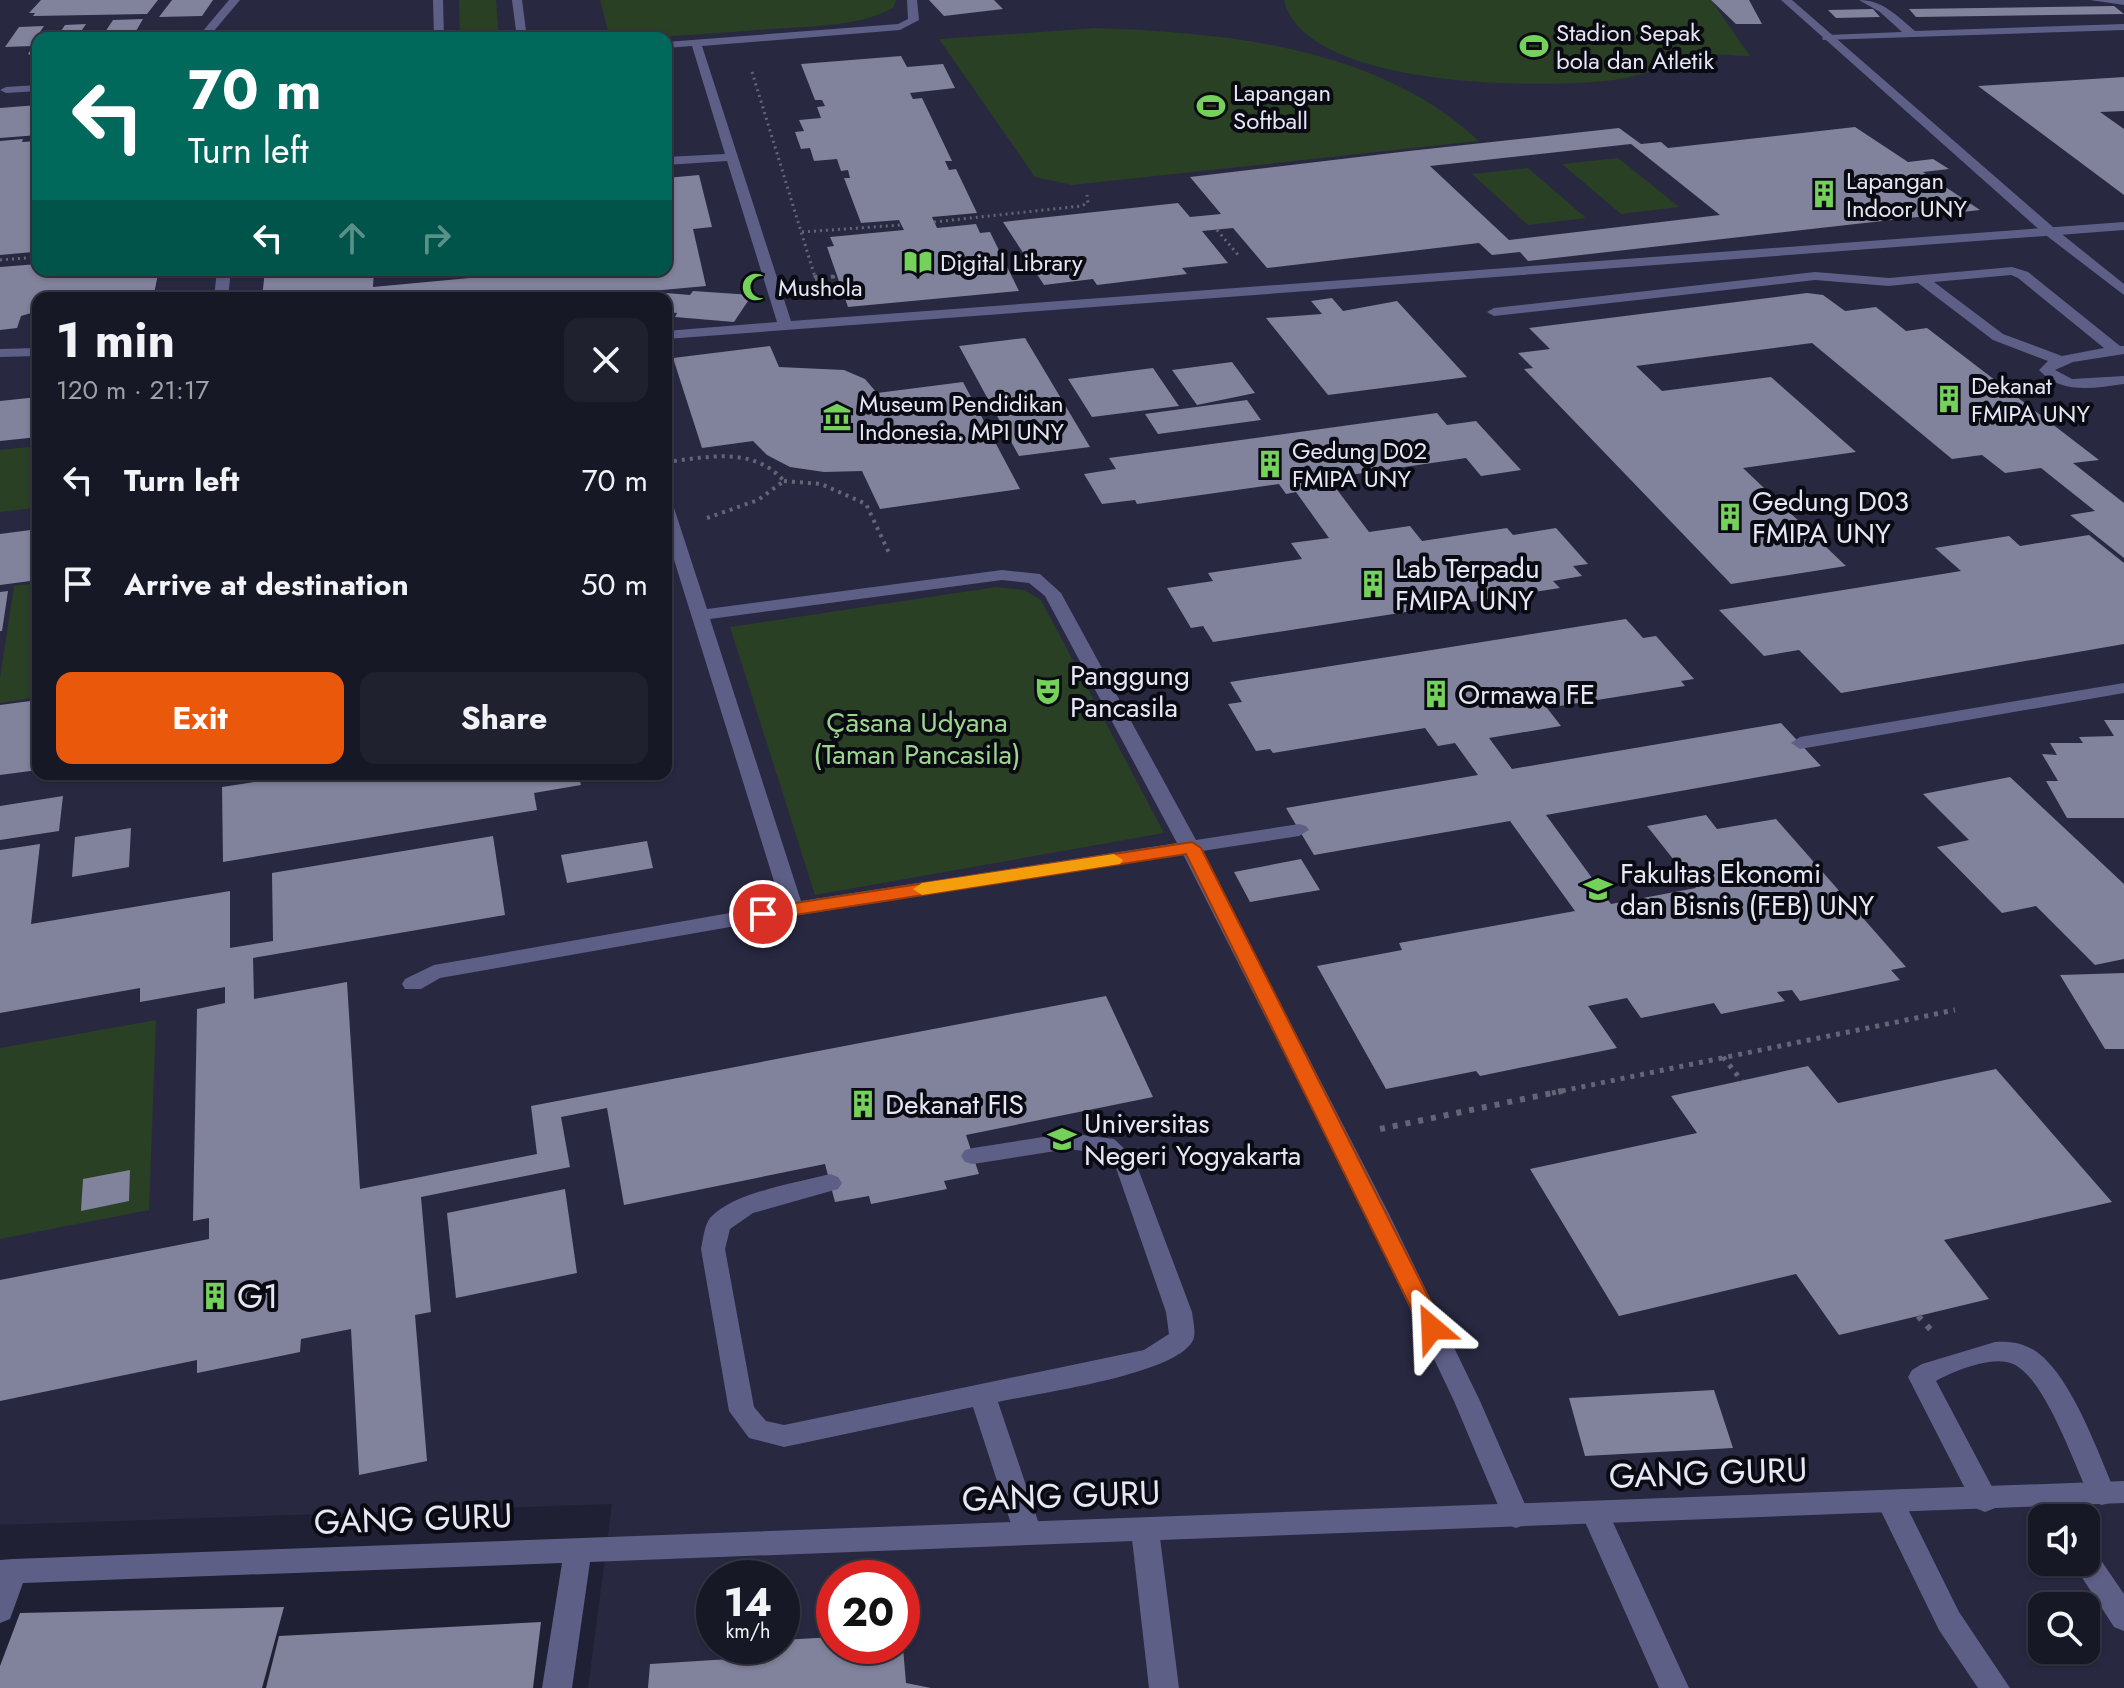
<!DOCTYPE html>
<html lang="en">
<head>
<meta charset="utf-8">
<style>
  body { margin:0; font-family:Jost,sans-serif; background:#20212e; color:#f1f3f6; height:100vh; display:flex; flex-direction:column; font-size:30px; white-space:nowrap }
  * { box-sizing:border-box; margin:0 }
  p { font-size:26px; color:#9ea0a7 }
  .icon { flex:none; width:44px; height:44px; fill:none; stroke:currentColor; stroke-width:2; stroke-linecap:round; stroke-linejoin:round }
  .map { position:relative; flex:1; overflow:hidden }
  .side { position:absolute; left:32px; top:292px; width:640px; height:488px; display:flex; flex-direction:column; background:#171826; border-radius:16px; box-shadow:0 2px 6px #0004,0 0 0 2px #363743 }
  .side>* { flex:none }
  .top-card { position:absolute; left:32px; top:32px; width:640px; height:244px; border-radius:16px; box-shadow:0 2px 6px #0004,0 0 0 2px #363743; background:#00695c; color:#fff; overflow:hidden }
  .controls { position:absolute; left:2028px; top:1504px; display:grid; gap:16px }
  .controls a { display:grid; place-items:center; width:72px; height:72px; border-radius:16px; background:#171826; box-shadow:0 2px 6px #0004,0 0 0 2px #363743; font-size:40px }
  .speed { position:absolute; left:696px; top:1560px; display:flex; gap:16px; font-size:40px; font-weight:700; text-align:center }
  .speed>* { display:grid; place-content:center; width:104px; height:104px; border-radius:50%; background:#171826; box-shadow:0 2px 6px #0004,0 0 0 2px #363743; line-height:1 }
  .speed small { font-size:20px; font-weight:400 }
  .speed .limit { border:12px solid #d22; background:#fff; color:#111 }
  .pin { position:absolute; display:grid; place-items:center; width:68px; height:68px; color:#fff; margin:-34px; border:4px solid #fff; border-radius:50%; box-shadow:0 2px 8px #0007 }
  .me { position:absolute; width:88px; margin:-44px; rotate:334deg; stroke-linejoin:round; filter:drop-shadow(0 0 6px #0008) }
  .turn { display:flex; align-items:center; gap:28px; height:168px; padding:0 24px; font-size:36px }
  .turn .icon { width:104px; height:104px; stroke-width:2.5 }
  .turn b { display:block; font-size:56px; line-height:68px }
  .lanes { display:flex; align-items:center; height:76px; padding:0 24px; background:#0003; justify-content:center; gap:40px; direction:ltr }
  .lanes .off { opacity:.35 }
  .round { display:grid; place-items:center; flex:none; width:84px; height:84px; border-radius:16px; background:#20212e }
  .overview { display:flex; align-items:center; justify-content:space-between; height:136px; padding:0 24px }
  h1 { font-size:48px; font-weight:700; line-height:60px }
  .button { display:flex; gap:16px; margin-top:auto; padding:16px 24px }
  .button a { flex:1; height:92px; border-radius:16px; background:#ea580c; color:#fff; font-size:32px; font-weight:700; line-height:92px; text-align:center }
  .button a+a { background:#20212e; color:#f1f3f6 }
  ul { padding:0; list-style:none }
  li { display:flex; align-items:center; gap:24px; height:104px; padding:0 24px }
  li div { flex:1 }
  li b { display:block; font-size:30px }
  li em { font-style:normal }
  .map>svg:first-child { display:block }
  .built { fill:#282841; fill-rule:evenodd }
  .green { fill:#294024 }
  .building { fill:#81829b; fill-rule:evenodd }
  .lines { fill:none; stroke-linecap:round; stroke-linejoin:round }
  .path-far3 { stroke:#646577; stroke-width:3; stroke-dasharray:2 4; stroke-linecap:butt }
  .path-far2 { stroke:#646577; stroke-width:4; stroke-dasharray:3 5; stroke-linecap:butt }
  .path-far1 { stroke:#646577; stroke-width:5; stroke-dasharray:4 6; stroke-linecap:butt }
  .path { stroke:#646577; stroke-width:6; stroke-dasharray:5 8; stroke-linecap:butt }
  .lane { fill:#5e5f87; fill-rule:evenodd }
  .street { fill:#5e5f87; fill-rule:evenodd }
  .route { fill:#ea580c; stroke:#983908; stroke-width:2 }
  .slow { fill:#f59e0b }
  .labels { text-anchor:middle; dominant-baseline:central; stroke-width:8; stroke-linejoin:round; paint-order:stroke }
  .far-poi-label { font-size:24px; fill:#e6e7f5; stroke:#0a0a13; text-anchor:start }
  .poi-label { font-size:28px; fill:#e6e7f5; stroke:#0a0a13; text-anchor:start }
  .park-label { font-size:28px; fill:#9cd58e; stroke:#0a0a13 }
  .near-poi-label { font-size:34px; fill:#e6e7f5; stroke:#0a0a13; text-anchor:start }
  .near-street-label { font-size:34px; fill:#e6e7f5; stroke:#0a0a13 }
</style>
</head>
<body>
<div class="map">
<svg width="2124" height="1688" viewBox="0 0 2124 1688">
  <rect width="100%" height="100%" fill="#1f2033"/>
  <path class="built" d="M0,0h2124v1688h-1536l24,-184 -612,21zM38,38h628v232h-628zM38,298h628v476h-628zM2042,1518h44v44h-44zM714,1578h68v68h-68zM834,1578h68v68h-68zM2042,1606h44v44h-44z"/>
  <path class="green" d="M459,0h37l3,38h-39z
    M600,0h295l1,1 -3,7c-36,19 -81,18 -121,21 -54,4 -108,9 -162,9z
    M1284,0h427l39,56c-16,0 -40,-4 -55,0 -27,9 -52,20 -81,24 -71,9 -310,9 -330,-80z
    M1097,28c132,5 281,19 382,113l-407,44 -37,-8 -96,-138z
    M1618,158l61,49 -58,7 -59,-50z
    M1528,168l58,50 -58,7 -56,-51z
    M38,446v80l-7,1 3,-19 -34,4v-62z
    M38,583v114l-38,6v-25l14,-92z
    M996,587l28,3 17,10 123,233 -349,62 -85,-268z
    M156,1020l-7,190 -149,29v-191z"/>
  <path class="building" d="M41,0h117l-11,14 -114,2 2,-3h-6z
    M172,0h41l-11,16 -43,1z
    M929,0h65l9,9 -59,7z
    M1711,0h38l13,24h-26z
    M2114,6l10,8 -208,3 -7,-8z
    M1873,9l7,8 -44,1 -8,-8z
    M143,19l-11,19h-94v20l-10,-4 5,-8 -28,1 14,-20 25,-1 -6,9 21,-1 6,-9 21,-1 -6,9 25,-1 8,-12z
    M901,56l6,11 36,-3 12,24 -45,5 3,6 9,-1 30,63h-7l4,9 7,-1 21,44 -45,4 5,11 39,-4 4,9 10,-1 29,59 -171,16 -21,-60 7,-1 -4,-9 74,-7 -5,-10 -38,3 -17,-45h6l-2,-8 -7,1 -4,-12 -23,2 -4,-13 -9,1 -6,-17 9,-1 -5,-11 22,-2 -4,-11 8,-1 -3,-6h-7l-14,-36z
    M2124,77v34l-24,1 24,17v66l-146,-109z
    M38,105v30l-38,3v-30z
    M1855,127l53,35 25,-3 16,10 -26,3 57,38 -452,51 -8,-9 -28,3 -13,-12 -212,25 -34,-40 -31,3 26,32 -46,5 5,6 -90,11 -4,-6 -49,6 -41,-63 175,-19 12,14 31,-3 -31,-37 219,-26 210,-23 22,16 20,-2 7,6zM1631,144l89,71 -211,25 -79,-74z
    M23,139l-1,3 16,-1v96l-5,15 -33,3v-114z
    M699,175l13,52 -19,2 13,57 -98,9v3h-346l3,-28h109l-1,17 183,-17h110v-92z
    M38,264v6h121l-6,28h-115v13l-17,5 -4,12 -17,2v-63z
    M693,291l59,4 -18,27 -59,-5 2,-4 -11,-1v-14h-4l4,-5 24,2z
    M1807,293l16,2 22,16 31,-4 30,24 21,-3 172,132 -26,3 51,40v55l-54,-43 25,-4 -54,-43 -36,5 -23,-18 -30,4 -140,-116 -176,23 26,25 109,-14 85,75 -113,16 103,98 -115,18 -207,-215 9,-1 -15,-15 32,-4 -21,-21z
    M1332,298l11,13 54,-10 70,76 -139,18 -62,-77 56,-4 -11,-13z
    M1025,338l65,109 -71,9 -60,-110z
    M770,346l9,21 65,3 21,9 12,14 86,-11 57,107 -140,20 -18,-38 -38,1 -34,-5 -23,-12 -14,-14 -51,7 -29,-90z
    M1232,362l23,31 -58,12 -25,-35z
    M1153,368l26,38 -87,11 -24,-38z
    M38,397v40l-38,4v-40z
    M1247,400l14,20 -103,14 -13,-20z
    M1437,413l10,12 29,-4 45,49 -40,6 -15,-18 -130,19 7,9 -8,1 34,45 41,-6 12,15 85,-13 6,7 43,-7 32,36 -15,2 9,10 -29,5 7,7 -347,54 -10,-16 -12,2 -24,-40 46,-7 -5,-8 94,-14 -11,-16 38,-5 -33,-46 -10,2 -7,-10 -142,20 -2,-4 -33,4 -18,-30 32,-5 -7,-11z
    M38,529v51l-38,5v-51z
    M2089,535l35,28v81l-283,49 -42,-43 -35,6 -45,-46 242,-39 -26,-23 74,-12 11,10z
    M8,591l-6,40h-2v-39z
    M1626,619l17,19 13,-2 38,43 -13,2 4,5 -138,22 14,18 -72,12 23,31 269,-46 40,43 -275,49 65,89 85,-16 -49,-62 59,-11 11,14 59,-10 130,148 -15,3 9,10 -100,21 -8,-11 -15,2 8,9 -64,13 -7,-11 -73,15 -14,-20 -39,8 29,42 -137,28 -4,-5 -90,18 -69,-123 85,-16 -3,-7 176,-32 -65,-90 -196,34 -28,-47 192,-33 -23,-32 -17,3 -13,-18 -152,25 -3,-4 -14,2 -28,-47 14,-2 -12,-20z
    M38,700v70l-38,5v-70z
    M2104,720h20v98h-57l-21,-37h12l-16,-27 15,1 -7,-12h33l-4,-6 35,-1z
    M306,774h272l3,11 -47,8 3,17 -314,52 -1,-75z
    M2010,777l114,107v75l-29,6 -59,-59 -34,7 -65,-66 32,-7 -46,-46z
    M63,796l-4,35 -59,9v-34z
    M131,828l-2,39 -57,10 3,-40z
    M493,836l12,79 -252,43 1,41 93,-17 13,207 177,-35 -6,-48 575,-110 47,101 -187,38 13,39 -35,7 3,8 -76,15 -2,-8 -34,6 -10,-38 -201,41 -17,-97 -46,9 9,50 -149,30 10,115 -16,3 12,146 -68,14 -8,-146 -50,10 -1,13 -103,21v-13l-197,41v-121l209,-41v-21l-16,3 4,-212 28,-6v-16l-85,15v-14l-140,25v-163l40,-6 -9,80 199,-33v57l43,-7 -1,-68z
    M647,841l6,27 -86,15 -6,-28z
    M1301,859l19,31 -70,12 -16,-30z
    M2124,973v76h-19l-45,-74z
    M1808,1066l30,37 158,-34 116,133 -168,38 45,59 -150,36 -43,-61 -177,42 -89,-147 167,-36 -26,-37z
    M130,1170l-1,31 -48,10 2,-32z
    M565,1189l12,84 -121,25 -9,-85z
    M1714,1390l19,58 -148,8 -16,-58z
    M284,1607l-22,81h-262v-22l20,-53z
    M541,1622l-8,66h-267l13,-52z
    M902,1636l4,47 25,5h-283l2,-24 80,-5 2,-13h50v-6l52,-3v9h68z"/>
  <g class="lines">
    <path class="path-far3" d="M752,72l63,205
      M934,222l147,-16 7,-3 -1,-8
      M1217,230l22,26
      M802,232l99,-7
      M0,260l38,-3
      M833,277l4,-1"/>
    <path class="path-far2" d="M815,275l4,13
      M815,279l22,-3
      M666,462c42,-5 87,-16 118,19
      M784,481l37,3 45,20 24,51
      M707,518l51,-18 26,-19"/>
    <path class="path-far1" d="M1723,1057l19,24
      M1552,1093l403,-83"/>
    <path class="path" d="M1380,1129l182,-38
      M1918,1316l13,14"/>
    <path class="lane" d="M229,0h11l-32,38h-11z
      M433,0h10l1,38h-10z
      M512,0h10l5,38h-10z
      M907,0h10l2,20 -19,10 -198,16 89,275 1333,-99v8l-1458,109v-8l111,-9 -50,-161 -61,4v-8l59,-3 -33,-108 -26,2v-6l232,-18 10,-5z
      M1859,0c24,0 38,16 56,31l209,-7v6l-301,10 -1,-2 5,-3 75,-3 -22,-20z
      M2090,0h34v5z
      M38,85v6l-32,2 -6,-3 6,-3z
      M2012,267l16,5 92,74h4v8l-51,8 -18,8 17,9 52,-3v8c-30,4 -63,11 -85,-14l9,-9 -55,-21 -75,-57 -29,3 -74,-6 -321,36 -7,-4 7,-4 321,-36 74,6zM2011,275l7,3 86,70 -42,8 -59,-22 -69,-52z
      M217,270h14l-3,28h-14z
      M38,348v8l-38,1v-8z
      M666,503l8,5 33,101 295,-39 38,4 21,19 135,247 103,-16 7,2 3,4 -10,6 -97,15 187,363 91,187 50,115 -4,8 -10,4 -10,-4 -52,-123 -89,-187 -182,-360 -390,62 -353,62 -19,11h-16l-3,-5 3,-5 29,-14 347,-61 -115,-370zM1002,580l27,3 16,13 132,247 -376,58 -91,-282z
      M2124,683v10l-324,56 -9,-6 9,-6z
      M1068,1133l46,6 20,19 58,154c1,9 5,23 0,30 -20,33 -153,51 -194,60l44,131 -4,8 -10,4 -10,-4 -4,-8 -41,-126 -189,40 -35,-9 -20,-27 -28,-162c2,-9 3,-23 9,-31 23,-26 87,-35 120,-44l8,3 4,6 -4,6 -85,24 -23,16 -5,20 29,158 12,14 18,4 360,-75 25,-16 -3,-22 -50,-144 -16,-15 -32,-4 -95,15 -8,-2 -4,-6 4,-6 8,-2z
      M1995,1342c15,-1 29,1 42,10 36,27 61,101 79,142l-4,8 -10,3 -10,-3c-16,-32 -46,-124 -79,-138 -20,-9 -59,7 -77,17l63,119 -4,8 -10,4 -10,-4 -67,-131 4,-7 10,-6z
      M2050,1486l10,3 16,29h-28l-12,-21 4,-8z
      M1891,1491l10,4 58,117 51,76h-32l-39,-58 -62,-127 4,-8z
      M1595,1501l10,4 84,183h-30l-78,-175 4,-8z
      M1145,1518l10,4 4,8 20,158h-30l-18,-158 4,-8z
      M2086,1550l10,3 28,41v37l-10,-4 -42,-65h14z"/>
    <path class="street" d="M1781,0h11l261,227 71,57v11l-81,-62z
      M2124,1481v22l-1534,59 -18,126h-30l20,-125 -539,20 -13,36 -10,4v-63l13,-1z"/>
  </g>
  <path class="route" d="M1192,842l9,6 243,480 -4,6h-16l-238,-480 -423,66 -9,-6 9,-6z"/>
  <path class="slow" d="M1114,854l9,6 -3,4 -198,31 -9,-6 9,-6z"/>
  <defs>
    <symbol id="stadium-bare" viewBox="-9 -9 18 18"><path d="M0-5a6.5 5 0 1 0 0 10a6.5 5 0 1 0 0-10ZM-3.5-1.8h7v3.6h-7Z" fill="#74d25b" stroke="#0a0a13" stroke-width="2.5" paint-order="stroke"/></symbol>
    <symbol id="building-bare" viewBox="-9 -9 18 18"><path d="M-4-6H4V6H1V3H-1V6H-4ZM-2.5-4.3h1.7v1.8h-1.7ZM.8-4.3h1.7v1.8H.8ZM-2.5-1h1.7V.8h-1.7ZM.8-1h1.7V.8H.8Z" fill="#74d25b" stroke="#0a0a13" stroke-width="2.5" paint-order="stroke"/></symbol>
    <symbol id="library-bare" viewBox="-9 -9 18 18"><path d="M-6-4Q-3-5.5-.7-3.5V5Q-3 3-6 4ZM6-4Q3-5.5 .7-3.5V5Q3 3 6 4Z" fill="#74d25b" stroke="#0a0a13" stroke-width="2.5" paint-order="stroke"/></symbol>
    <symbol id="mosque-bare" viewBox="-9 -9 18 18"><path d="M3.5-4.9A6 6 0 1 0 3.5 4.9A5 5 0 1 1 3.5-4.9Z" fill="#74d25b" stroke="#0a0a13" stroke-width="2.5" paint-order="stroke"/></symbol>
    <symbol id="museum-bare" viewBox="-9 -9 18 18"><path d="M0-6L6-3V-2H-6V-3ZM-5-1h2V3h-2ZM-1-1h2V3h-2ZM3-1h2V3H3ZM-6 4H6V6H-6Z" fill="#74d25b" stroke="#0a0a13" stroke-width="2.5" paint-order="stroke"/></symbol>
    <symbol id="theatre-bare" viewBox="-9 -9 18 18"><path d="M-5-5.5Q0-4 5-5.5V0Q5 5 0 6Q-5 5-5 0ZM-3.3-2.5H-1v1.5H-3.3ZM1-2.5H3.3v1.5H1ZM-2.8 1Q0 5.5 2.8 1Z" fill="#74d25b" stroke="#0a0a13" stroke-width="2.5" paint-order="stroke"/></symbol>
    <symbol id="university-bare" viewBox="-9 -9 18 18"><path d="M0-5L7-2L0 1L-7-2ZM-4 1L0 2.5L4 1V4Q0 6-4 4Z" fill="#74d25b" stroke="#0a0a13" stroke-width="2.5" paint-order="stroke"/></symbol>
  </defs>
  <g fill-rule="evenodd">
    <use href="#stadium-bare" x="1514" y="26" width="40" height="40"/>
    <use href="#stadium-bare" x="1191" y="86" width="40" height="40"/>
    <use href="#building-bare" x="1804" y="174" width="40" height="40"/>
    <use href="#library-bare" x="898" y="242" width="40" height="40"/>
    <use href="#mosque-bare" x="736" y="267" width="40" height="40"/>
    <use href="#building-bare" x="1929" y="379" width="40" height="40"/>
    <use href="#museum-bare" x="817" y="397" width="40" height="40"/>
    <use href="#building-bare" x="1250" y="444" width="40" height="40"/>
    <use href="#building-bare" x="1710" y="497" width="40" height="40"/>
    <use href="#building-bare" x="1353" y="564" width="40" height="40"/>
    <use href="#theatre-bare" x="1028" y="671" width="40" height="40"/>
    <use href="#building-bare" x="1416" y="674" width="40" height="40"/>
    <use href="#university-bare" x="1578" y="869" width="40" height="40"/>
    <use href="#building-bare" x="843" y="1084" width="40" height="40"/>
    <use href="#university-bare" x="1042" y="1119" width="40" height="40"/>
    <use href="#building-bare" x="195" y="1276" width="40" height="40"/>
  </g>
  <g class="labels">
    <g class="far-poi-label">
      <text x="1556" y="32">Stadion Sepak<tspan x="1556" dy="28">bola dan Atletik</tspan></text>
      <text x="1233" y="92">Lapangan<tspan x="1233" dy="28">Softball</tspan></text>
      <text x="1846" y="180">Lapangan<tspan x="1846" dy="28">Indoor UNY</tspan></text>
      <text x="940" y="262">Digital Library</text>
      <text x="778" y="287">Mushola</text>
      <text x="1971" y="385">Dekanat<tspan x="1971" dy="28">FMIPA UNY</tspan></text>
      <text x="859" y="403">Museum Pendidikan<tspan x="859" dy="28">Indonesia. MPI UNY</tspan></text>
      <text x="1292" y="450">Gedung D02<tspan x="1292" dy="28">FMIPA UNY</tspan></text>
    </g>
    <g class="poi-label">
      <text x="1752" y="501">Gedung D03<tspan x="1752" dy="32">FMIPA UNY</tspan></text>
      <text x="1395" y="568">Lab Terpadu<tspan x="1395" dy="32">FMIPA UNY</tspan></text>
      <text x="1070" y="675">Panggung<tspan x="1070" dy="32">Pancasila</tspan></text>
      <text x="1458" y="694">Ormawa FE</text>
      <text x="1620" y="873">Fakultas Ekonomi<tspan x="1620" dy="32">dan Bisnis (FEB) UNY</tspan></text>
      <text x="885" y="1104">Dekanat FIS</text>
      <text x="1084" y="1123">Universitas<tspan x="1084" dy="32">Negeri Yogyakarta</tspan></text>
    </g>
    <g class="park-label">
      <text x="917" y="722">Çāsana Udyana<tspan x="917" dy="32">(Taman Pancasila)</tspan></text>
    </g>
    <g class="near-poi-label">
      <text x="237" y="1296">G1</text>
    </g>
    <g class="near-street-label">
      <text transform="translate(1708 1473) rotate(-2)">GANG GURU</text>
      <text transform="translate(1061 1496) rotate(-2)">GANG GURU</text>
      <text transform="translate(413 1519) rotate(-2)">GANG GURU</text>
    </g>
  </g>
</svg>
<div class="controls">
<a><svg class="icon" aria-label="sound" viewBox="0 0 24 24"><path d="M4 9h4l5-4v14l-5-4H4zM17 9q2 3 0 6"/></svg></a>
<a><svg class="icon" aria-label="search" viewBox="0 0 24 24"><circle cx="10" cy="10" r="6"/><path d="M15 15l6 6"/></svg></a>
</div>
<div class="speed"><div>14<small>km/h</small></div><div class="limit">20</div></div>
<div class="pin" style="left:763px;top:914px;background:#d93025"><svg class="icon" aria-label="arrive" viewBox="0 0 24 24"><path d="M6 21V4h12l-3 4 3 4H6"/></svg></div>
<svg class="me" style="left:1432px;top:1328px" viewBox="-20 -20 40 40"><path d="M0-17L14 15 0 8-14 15z" fill="#ea580c" stroke="#fff" stroke-width="4"/></svg>
<div class="top-card">
<div class="turn"><svg class="icon" aria-label="left" viewBox="0 0 24 24"><path d="M17 20v-9H6M10 6l-5 5 5 5"/></svg><div><b>70 m</b>Turn left</div></div>
<div class="lanes"><svg class="icon" aria-label="left" viewBox="0 0 24 24"><path d="M17 20v-9H6M10 6l-5 5 5 5"/></svg><svg class="icon off" aria-label="ahead" viewBox="0 0 24 24"><path d="M12 20V5M6 11l6-6 6 6"/></svg><svg class="icon off" aria-label="right" viewBox="0 0 24 24"><path d="M7 20v-9h11M14 6l5 5-5 5"/></svg></div>
</div>
<section class="side">
<div class="overview"><div><h1>1 min</h1><p>120 m · 21:17</p></div><a class="round"><svg class="icon" aria-label="close" viewBox="0 0 24 24"><path d="M6 6l12 12M18 6L6 18"/></svg></a></div>
<ul>
<li><svg class="icon" aria-label="left" viewBox="0 0 24 24"><path d="M17 20v-9H6M10 6l-5 5 5 5"/></svg><div><b>Turn left</b></div><em>70 m</em></li>
<li><svg class="icon" aria-label="arrive" viewBox="0 0 24 24"><path d="M6 21V4h12l-3 4 3 4H6"/></svg><div><b>Arrive at destination</b></div><em>50 m</em></li>
</ul>
<div class="button"><a>Exit</a><a>Share</a></div>
</section>
</div>
</body>
</html>
